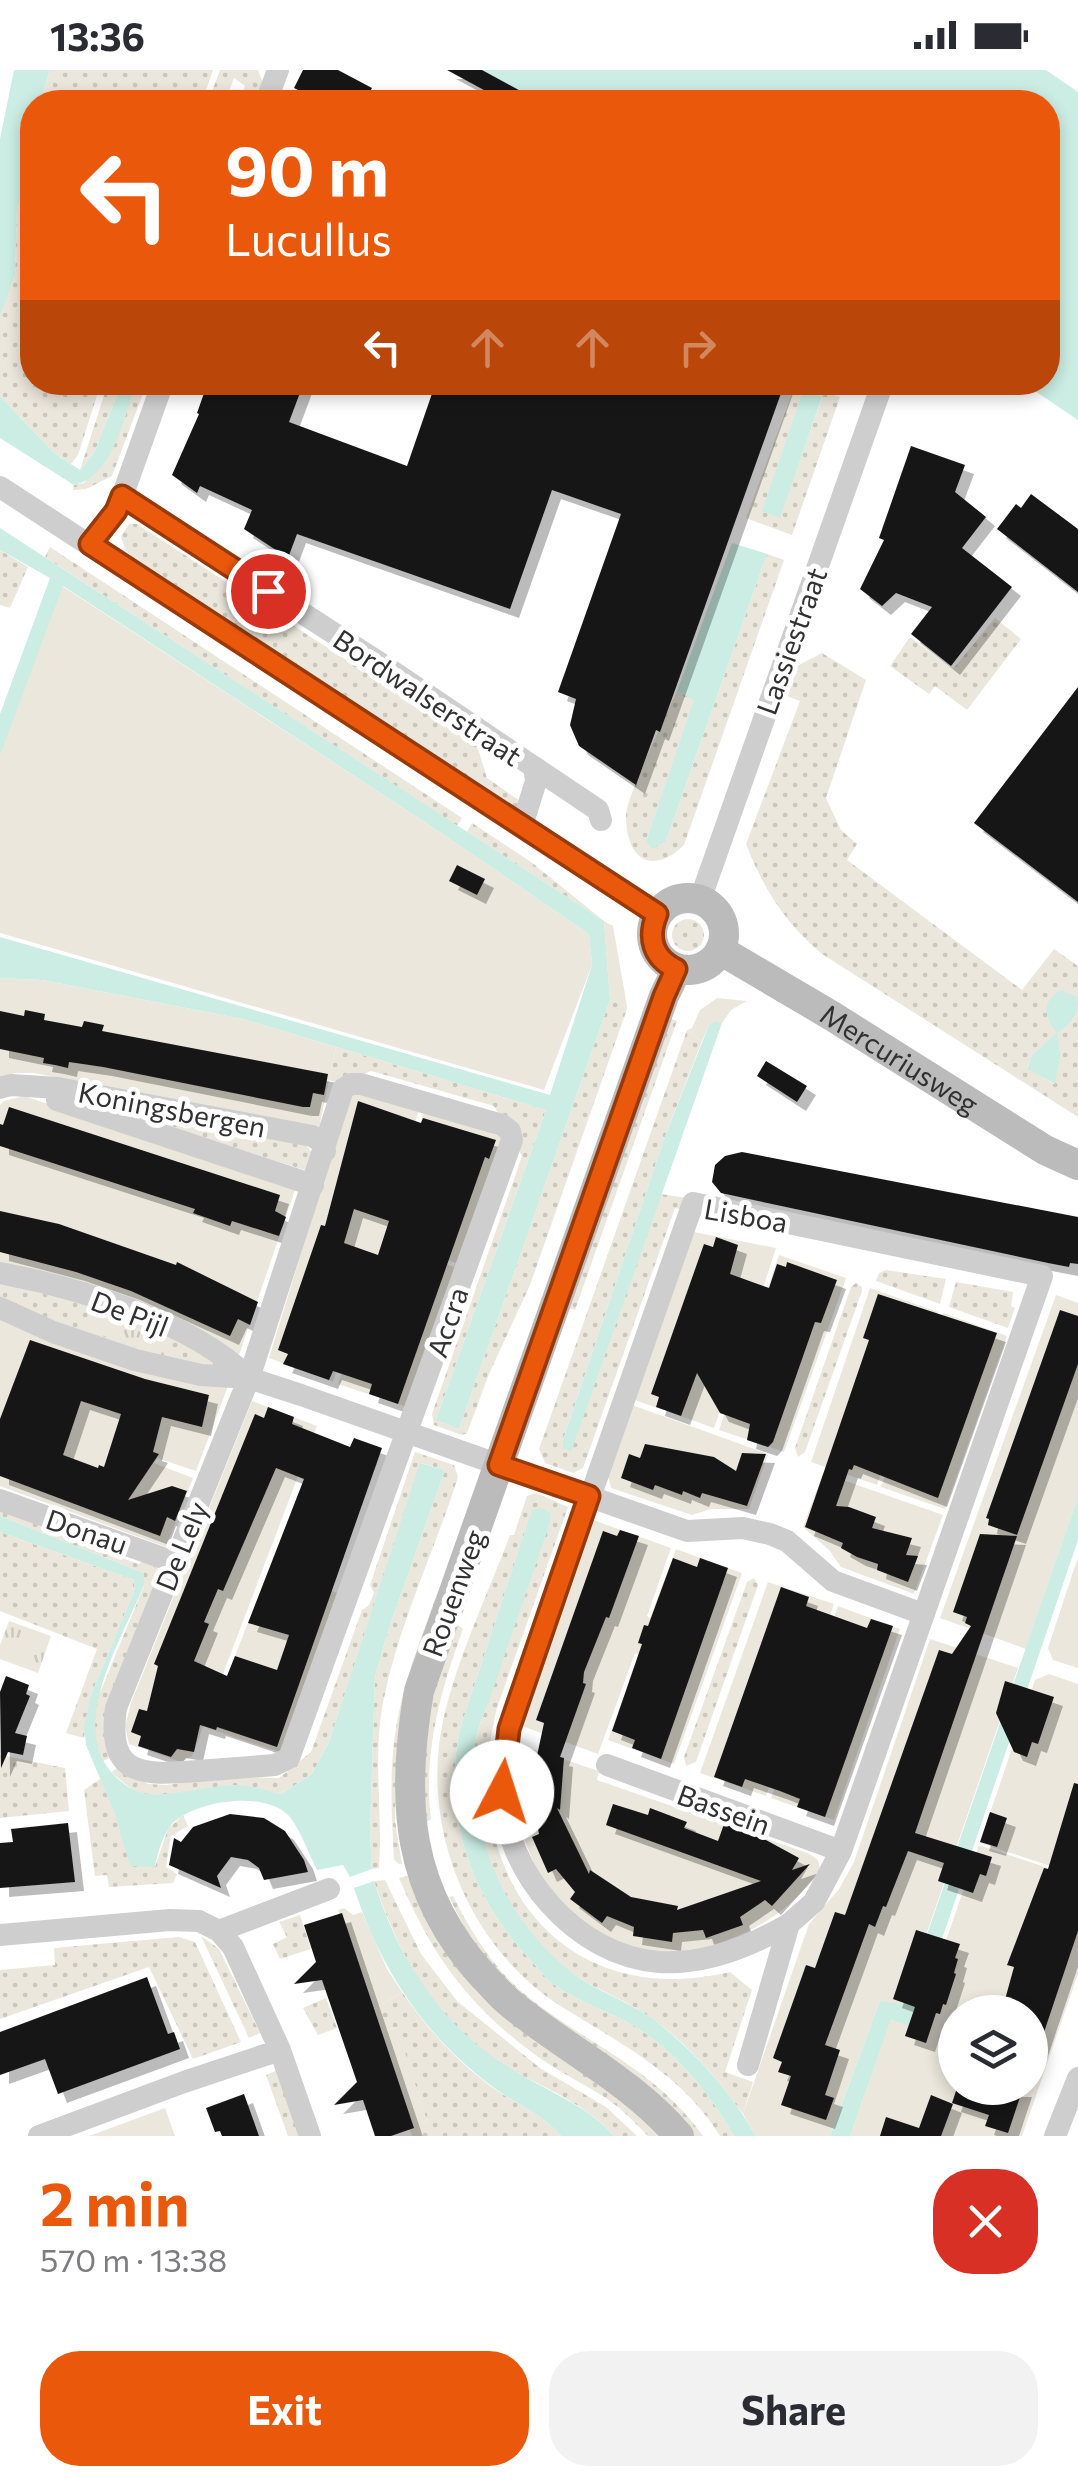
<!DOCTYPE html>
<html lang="en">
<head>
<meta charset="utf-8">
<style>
  body { margin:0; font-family:Commissioner,sans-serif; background:#f2f2f3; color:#2b2b33; height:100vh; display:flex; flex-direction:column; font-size:38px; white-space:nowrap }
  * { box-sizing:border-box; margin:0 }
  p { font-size:32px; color:#7c7c81 }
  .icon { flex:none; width:55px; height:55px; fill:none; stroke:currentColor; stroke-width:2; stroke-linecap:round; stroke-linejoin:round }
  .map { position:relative; height:2066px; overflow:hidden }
  .sheet { display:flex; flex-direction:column; background:#fff; flex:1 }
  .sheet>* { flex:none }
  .hud { position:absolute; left:20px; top:20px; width:1040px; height:305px; border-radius:40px; box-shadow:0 5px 15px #0003; background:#ea580c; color:#fff; overflow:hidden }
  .fabs { position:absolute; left:938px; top:1925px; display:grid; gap:20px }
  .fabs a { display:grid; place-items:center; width:110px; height:110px; border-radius:50%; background:#fff; box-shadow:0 5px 15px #0003; font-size:50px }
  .pin { position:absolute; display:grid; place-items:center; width:85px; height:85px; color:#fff; margin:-42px; border:5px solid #fff; border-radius:50%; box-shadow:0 2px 10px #0007 }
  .me { position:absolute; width:110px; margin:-55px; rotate:5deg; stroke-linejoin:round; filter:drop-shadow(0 0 8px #0008) }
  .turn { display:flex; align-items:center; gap:35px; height:210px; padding:0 40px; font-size:45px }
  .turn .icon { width:130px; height:130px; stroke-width:2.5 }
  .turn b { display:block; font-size:70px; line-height:85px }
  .lanes { display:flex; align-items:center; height:95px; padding:0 40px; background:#0003; justify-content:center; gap:50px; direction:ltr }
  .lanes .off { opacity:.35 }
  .round { display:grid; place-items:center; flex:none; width:105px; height:105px; border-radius:40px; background:#f2f2f3 }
  .overview { display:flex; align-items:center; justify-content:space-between; height:170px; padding:0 40px }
  h1 { font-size:60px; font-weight:700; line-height:75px; color:#ea580c }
  .cta { display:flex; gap:20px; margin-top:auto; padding:20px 40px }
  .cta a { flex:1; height:115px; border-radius:40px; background:#ea580c; color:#fff; font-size:40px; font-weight:700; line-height:115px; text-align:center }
  .cta a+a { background:#f2f2f3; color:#2b2b33 }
  .status { display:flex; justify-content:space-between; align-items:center; height:70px; padding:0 50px; background:#fff; direction:ltr }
  .status svg { height:28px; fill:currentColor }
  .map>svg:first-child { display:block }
  .grass { fill:url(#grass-dots); fill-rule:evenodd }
  .park { fill:url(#park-tufts) }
  .garden { fill:#ebe7dc; fill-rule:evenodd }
  .water { fill:#cbede3 }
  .building { fill:#181818; fill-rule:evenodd; filter:url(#shadow) }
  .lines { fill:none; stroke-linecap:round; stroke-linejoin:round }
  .street { stroke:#cecece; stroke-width:22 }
  .secondary { stroke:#bbb; stroke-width:30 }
  .route-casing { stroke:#983908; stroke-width:25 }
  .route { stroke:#ea580c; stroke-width:18 }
  .labels { text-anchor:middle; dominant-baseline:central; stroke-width:10; stroke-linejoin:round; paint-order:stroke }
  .street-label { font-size:28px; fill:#313131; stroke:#fff }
</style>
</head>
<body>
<div class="status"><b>13:36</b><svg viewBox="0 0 49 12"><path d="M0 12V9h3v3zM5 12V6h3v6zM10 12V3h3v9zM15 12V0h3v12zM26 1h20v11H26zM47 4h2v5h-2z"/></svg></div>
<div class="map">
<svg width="1078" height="2066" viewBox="0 0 1078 2066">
  <defs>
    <pattern id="grass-dots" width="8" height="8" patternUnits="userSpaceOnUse" patternTransform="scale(2.5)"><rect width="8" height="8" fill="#ebe7dc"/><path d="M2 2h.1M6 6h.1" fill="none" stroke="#cac7bd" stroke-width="1.8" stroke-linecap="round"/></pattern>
    <pattern id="park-tufts" width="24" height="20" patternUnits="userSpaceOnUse" patternTransform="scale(2.5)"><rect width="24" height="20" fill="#ebe7dc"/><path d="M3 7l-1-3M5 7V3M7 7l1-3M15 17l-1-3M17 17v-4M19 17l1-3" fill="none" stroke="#cac7bd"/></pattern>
    <filter id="shadow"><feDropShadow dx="9" dy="9" stdDeviation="0" flood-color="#0004"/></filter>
  </defs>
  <rect width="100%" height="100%" fill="#fff"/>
  <path class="grass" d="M50,0h163l-11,32h-162z
    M220,0h38l5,13 -9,19h-15l6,-16 -11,-8 -9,24h-17z
    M31,125l1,187 69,1 -23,72 -7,9 -17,-11 -54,-57v-82l15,-39 2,-67 3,-8z
    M108,313h14l-28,70 -14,17z
    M136,313h11l-35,93 -26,13 -13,1 1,-5 10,-2 30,-38z
    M796,313l44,14 -48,138 -46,-17zM803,321l19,7 -43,120z
    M129,454h8l340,221 10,33 33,23 -2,8 -386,-252 -7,-7 -4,-14z
    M50,477l412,271 -5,8 -412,-269z
    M0,480l28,17 -18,41 -10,-3z
    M767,484l17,6 -100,285c-33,32 -58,13 -58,-29 0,-20 41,-101 51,-125l18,8 -49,142h20z
    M995,548l26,21 -54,71 -32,-24 -6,8 -39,-28 20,-29 43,32z
    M822,583l44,27 -40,118 15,32 16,14 -10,16 175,130 32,-41 24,17v151l-256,-163c-36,-30 -59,-66 -76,-110l54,-143 -16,-6 9,-27zM1057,964l-3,50 -27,-16 5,-13z
    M472,753l59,39 73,59 -137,-89z
    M672 865a16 16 0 1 1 32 0a16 16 0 1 1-32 0Z
    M610,930l17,6 -1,6 -96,273 -41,89 -22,59 -5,2 -28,-10 -2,-11 90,-258 -28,-50 -123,-35 -33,12 -9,-3 7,-33 210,63 -110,310 23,9z
    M669,948l8,3 -102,289 -9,-3z
    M687,960l15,11 -38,98 -101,301 8,11 90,-257 26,4 -4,12 -8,-2 -92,260 -10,5 -28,-10 -6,-14z
    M100,1035l200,36c13,9 16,15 11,31z
    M886,1200l60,9 -6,25 -64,-23 3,-8z
    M0,1208c76,21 160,42 223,89h-38l-185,-65z
    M956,1212l57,10 -2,14 4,2 -7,20 -59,-21z
    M856,1213l6,4v4l-57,161 -7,5 -3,-9 56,-161z
    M415,1382l39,13 4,12c-23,73 -59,146 -74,221 -12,56 -1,114 -5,170l-7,1 -2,-38 5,-154 13,-46 57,-161 -24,-7 -92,279 -17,32 -31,20 -46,-9 -62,9h-27l-11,-2 -24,-20 10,-6 27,18 18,1 60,-8 53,1 32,-26 51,-142 7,-5 5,-12 -4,-8z
    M536,1423l32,14 -71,201c-41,160 60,305 233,264l22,18 -27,82 28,10 -10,32c-26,-36 -53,-68 -89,-94 -25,-19 -56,-29 -81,-46 -54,-38 -88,-106 -96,-170 -5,-36 -6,-64 10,-97l45,-196 -72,218c-18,82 9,163 65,225 10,10 20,25 32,33 27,18 61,27 88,46 37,26 67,64 89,103h-14c-37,-61 -100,-93 -158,-129 -93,-59 -142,-178 -119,-286 14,-63 44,-125 67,-186h4l13,-39z
    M0,1440l102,33 2,8 34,13 7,-4 12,7 7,12 -50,177 -11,5 -10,-26 1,-28 50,-121v-13l-144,-57z
    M0,1462l134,48 1,9 -43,103 -8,46 -18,-5 31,-84 -97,-38z
    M754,1508l4,7 -62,177 -10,4 -2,-9 63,-175z
    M435,1529l6,3 -45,169 -1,50 7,43h-3l-5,-4c-2,-41 -5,-84 1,-125 6,-47 24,-91 40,-136z
    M458,1555l5,4c-23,63 -40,124 -32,191l-4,1 -6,-49 8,-67z
    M0,1685l65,13 4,43 -69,7z
    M101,1708l14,36 40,53 13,-38 15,-14 5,11 -17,10 -5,31 11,7 -4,9 -64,4 -2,-12 -12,1 -11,-86z
    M408,1806l17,42 33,51 43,46 107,71 53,50h-13c-11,-11 -22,-23 -34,-32 -23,-17 -50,-29 -73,-45 -71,-51 -108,-101 -142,-181z
    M385,1810l36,74 36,47 83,67 66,39 31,29h-23c-29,-34 -78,-51 -116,-74 -64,-40 -101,-112 -124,-181z
    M453,1826c18,36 41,74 74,100 62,50 127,71 176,140h-10l-27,-33 -33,-30 -123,-83 -43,-57 -18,-36z
    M300,1845l11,34 -31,10 -7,-15 14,-7 -8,-15z
    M201,1866l18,13 41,84 -11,5z
    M179,1867l16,5 46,100 -48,17 -44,-92 -149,52v-49l55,-5 -1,-17z
    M402,1922c26,38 57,72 94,98 22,15 48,25 65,46h-149l-1,-3 8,-3 -2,-7 10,-2 -31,-94 -17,6 -8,-22z
    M326,1928l11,30 -19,7 -15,-27z
    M278,2000l23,66h-13l-22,-61z"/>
  <path class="park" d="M92,1245l81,28 -6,15 -80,-28z
    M9,1551l42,15 -13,37 -38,-14v-14z"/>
  <path class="garden" d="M62,516l372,242 155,106 3,31 -48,125 -544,-157v-180z
    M604,851l9,5 14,80 -17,-6z
    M0,908l42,2 201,39 93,28 -17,81 -285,-55h-19l-15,5z
    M717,928l30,3 -16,9 -9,13 -13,2 -7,16 -15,-11 5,-2 8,-18z
    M352,1018l67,22 -30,96 5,1 30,-96 81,27 -46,126 -46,-16 -1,4 45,16 -50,139 -69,-23 36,-116 -4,-2 -37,116 -64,-24z
    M24,1026l272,91 -57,168 -239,-90v-160l4,-4z
    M694,1162l82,16 -20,62 4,1 19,-56 67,23 -62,174 -65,-22 35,-100 -5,-1 -35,99 -79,-28z
    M870,1218l68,24 -21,60 5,1 21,-60 64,23 -62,173 -64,-22 37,-103 -5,-2 -36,103 -66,-23z
    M1056,1225l22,8v194l-52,152 -86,-31z
    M0,1241l228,75 -32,85 -39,-13 -3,5 39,15 -27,69 -166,-61z
    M252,1331l65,25 -125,330 -11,6 -52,-18 -4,-17 6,-24z
    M632,1335l136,49 -19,55h-38l-19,6 -81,-27 -3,-12z
    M823,1403l120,42 -29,79 -73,-27 -12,-17 -26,-23z
    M593,1450l78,28 -24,68 3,2 26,-69 66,24 -68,191 -66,-24 31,-85 -4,-2 -37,101 -76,-28z
    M1078,1487v111l-25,-8 -5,-12z
    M269,1499l71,25 -54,160 -79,-26z
    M768,1512l66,22 -35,100 5,1 34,-99 62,23 -66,191 -63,-22 28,-81 -4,-2 -29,81 -66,-23z
    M930,1569l88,29 -116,337 -22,-4 -50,135h-74l-13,-22 66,-190 30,-35 15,-27z
    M1049,1604l29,10v191l-98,-32 55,-163z
    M517,1674l82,27 -2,9 213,74 8,6 2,9c-24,36 -55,57 -95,72 -132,49 -226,-72 -208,-197z
    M979,1775l99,33v96l-56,162h-172l41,-118 25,9zM955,1942h75v76h-75z
    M344,1838l9,7 9,-3 25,57 15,23 -31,19 -33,-101z
    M397,1957l30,94 -9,2 1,8 -8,2 -32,-100z
    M165,2038l10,28h-86z"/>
  <path class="water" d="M14,0h36l-10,32h-8l-4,54 4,40 -12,4 -3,8 -2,67 -15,41v-177z
    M456,0h590l32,22v328l-55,-37 25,-1v-280h-525z
    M122,313h14c-11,32 -23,94 -62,102l-74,-47v-42l54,57 26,17 14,-17z
    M803,321l19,6 -42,121 -18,-7z
    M0,458l604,393 6,79 -151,429 -23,-9 110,-310 -303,-91 -201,-39 -42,-2v-41l550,158 42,-130 -3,-31 -155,-106 -371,-242 -63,169v-41l50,-136 -50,-28z
    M732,473l35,11 -101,287 -14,8 -6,-8 48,-141 -17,-9z
    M1061,920l16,7c1,18 -5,26 -20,36 -13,-17 -16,-31 4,-43z
    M716,952l6,1 -151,429 -8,-5v-7l101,-301 45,-114z
    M1057,963l3,22 -5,29 -28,-15 5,-14z
    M420,1393l25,7 -57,161 -13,46 -5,154 2,38 -22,8 -7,-12 -26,5c-7,-14 -19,-45 -29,-55 -25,-25 -94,-14 -116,9 -10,12 -14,28 -17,43l-25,-1 -15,-52 -29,-69 -2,-20 8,-33 43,-103 -1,-9 -134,-48v-16l144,57v12c-22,55 -80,144 -27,193 11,10 19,15 34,16 29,2 57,-9 85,-9 15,0 31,6 45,9l31,-20 17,-32z
    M1078,1427v43l-166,487 -21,-8 -41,117h-20l50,-135 23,3z
    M542,1438l8,5v10l-63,184c-16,33 -15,60 -10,96 8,66 41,127 94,169 24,19 60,30 86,50 41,33 73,69 99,114h-22c-22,-39 -52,-77 -89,-103 -27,-19 -61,-28 -88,-46 -12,-8 -22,-23 -32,-33 -56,-62 -83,-143 -65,-225l72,-219z
    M374,1811c24,79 71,151 144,192 32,19 71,34 96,63h-53c-18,-22 -46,-32 -68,-49 -69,-51 -113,-119 -139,-199z"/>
  <path class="building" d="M303,0h35l34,18 -7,14h-43l-28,-14z
    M447,0h35l59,32h-35z
    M208,312h96l-15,40 118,44 29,-84h349l-125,350 -4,-2 -20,55 -57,-39 -9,-21 6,-26 -18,-7 63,-178 -69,-24 -42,119 -213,-75 -9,24 -44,-29 8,-19 -52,-24 -3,7 -25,-18 27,-61 -2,-1z
    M911,376l54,19 -10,27 31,25 -24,31 50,39 -61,79 -40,-32 21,-27 -36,-14 -14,13 -22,-17 24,-49 -5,-2z
    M1031,424l47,35v63l-81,-63 19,-25 5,4z
    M1078,617v215l-104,-79z
    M457,795l28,14 -8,16 -28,-14z
    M25,940l20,4 -1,6 38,7 2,-6 20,4 -2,6 226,43 -4,21 -11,-2 -3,14h-7l-200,-40 -34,-5 -1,6 -13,-3 -12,-2 1,-5 -44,-9v-38l24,5z
    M766,991l41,25 -10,16 -40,-26z
    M358,1031l63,22 2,-5 73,22 -7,19 -4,-2 -87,247 -29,-10 3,-10 -39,-13 -4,9 -46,-16 5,-10 -10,-4 43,-125 4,1zM354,1139l35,12 -11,34 -34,-12z
    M9,1037l271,88 -5,16 11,6 -7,19 -47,-15 -2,5 -37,-13 2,-4 -195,-63v-22l3,1z
    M742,1082l336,65v47l-8,-1 -1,4 -21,-4 -327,-70 -9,-11 3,-17 10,-9z
    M0,1141l59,13 117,41 1,-3 81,40 -8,23 -12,-6 -8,17 -99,-45 -55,-19 -76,-20z
    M716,1167l22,8 -8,29 39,14 8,-24 9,3 1,-5 50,18 -16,43 -6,-1 -42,120 -5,5 -21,-7 3,-16 -30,-11 -23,-40 -16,43 -25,-9 3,-10 -8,-3 53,-150 9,3z
    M878,1224l119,39 -59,165 -84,-33 -2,5 -3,-1 -13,37 13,1 27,10 -4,11 40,10 -6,17 12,1 -10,26 -31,-12 1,-6 -21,-7 -16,-9 2,-5 -38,-16 64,-187 -6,-2z
    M1060,1240l18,6v48l-61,171 -29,-10 1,-6 -3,-1z
    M30,1270l115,39 64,16 -7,32 -40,-10 -9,35 6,2 -31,46 44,-14 15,5 -12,30 -8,-4 -7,19 -160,-60v-57zM81,1331l40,13 -17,53 -5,-2 -1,3 -35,-13z
    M268,1337l26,10 -2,7 58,23 4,-9 28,10 -105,299 -60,-20 -1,3 -16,-5 -6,27 -17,-3 -6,8 -33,-11 3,-10 -10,-4 8,-23 8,2 11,-45 -4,-2 101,-250 9,4zM276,1398l28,11 -56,144 41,12 -12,35 -42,-14 -8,20 -33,-15 15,-37 -5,-2 14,-33 5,2z
    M645,1374l69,13 22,14 6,-18 24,1 -19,52 -45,-13 -2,5 -17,-7 -1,4 -27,-10 -2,5 -32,-12 8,-24 11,4z
    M620,1460l19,6 -30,82 -3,-1 -22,55 -1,11 3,1 -26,73 4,1 -4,52 -3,-2 32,66 1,-4 41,27 47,9 -1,4 84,-29 -155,-56 7,-21 35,11 2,-7 37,14 -3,6 34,13 6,-17 42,16 33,18 -7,12 18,-6 -38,42 -7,-6 -25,17 3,8 -37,13 -3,-8 -30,3 -1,9 -39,-6 1,-9 -27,-11 -5,7 -32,-24 5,-7 -19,-23 -8,4 -16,-36 7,-3 -6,-30h-8l1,-40 9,1 9,-42 -8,-3 67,-189 14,5z
    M980,1464l37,2 -102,297 77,24 -6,19 -6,-2 -7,19 -35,-12 6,-18 -36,-12 -22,56 -3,-1 -8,21 -6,-3 -44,121 15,5 -15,45 9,3 -8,22 -45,-15 10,-29 -13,-4 4,-10 -9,-4 33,-93 9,3 20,-56 10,3 94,-265 13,4 19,-28 -6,-3 2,-6 -14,-5z
    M673,1488l24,9 3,-9 28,10 -67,191 -29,-11 3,-8 -23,-9 30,-87 -4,-1 6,-18 4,1z
    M781,1517l28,10 -3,9 61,22 4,-9 22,7 -68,191 -28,-10 3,-8 -20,-8 -35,-12 -3,8 -28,-10z
    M6,1606l23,9 -3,9 4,2 -15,37 12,3 -4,19 -15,-3 -7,16 -1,-76z
    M1005,1611l49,16 -16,47 -6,-2 -5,15 -13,-5 -18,-39z
    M1074,1713l4,1v147l-45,134 -3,-1v-52h-35l11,-16 8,-29 -7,-2 37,-97 4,1z
    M990,1742l17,6 -10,29 -17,-5z
    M230,1744l34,4 21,13 19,29 4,12 -44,8 -5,-12 -11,-8 -17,-3 -14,19 4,12 -52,-23 5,-27 7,4 12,-15z
    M68,1753l7,59 -75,6v-45l13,-1 -2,-13z
    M342,1843l72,215 -23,8h-16l-12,-36 -29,5 23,-23 -35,-102 -28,4 22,-22 -12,-37z
    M916,1860l44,14 -5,14 3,1 -4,14 2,1 -10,31 -3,-1 -3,10 -4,-1 -10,30 -21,-7 10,-29 -22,-8z
    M147,1907l21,57 6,-2 6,17 -122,45 -13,-35 -45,16v-43z
    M957,2018h66l-15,45 -23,-7 4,-11 -37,-12z
    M244,2024l15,42h-37l-2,-5 -5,1 -9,-24z
    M931,2025l22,9 -12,32h-61l6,-19 33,11z"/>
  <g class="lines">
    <path class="street" d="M266,32l12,-32
      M0,417l657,427
      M121,426l262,169 151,102 2,14 -14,45
      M90,474l27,-33 46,-129
      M534,697l64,43 3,10
      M700,830l183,-518
      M351,1014h10l141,41 8,6 2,9 -223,618 -14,7c-26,2 -52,4 -77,6 -54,4 -92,7 -82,-63l133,-330 94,-289z
      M0,1018l11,-3 47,3 254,48 8,5 5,10
      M57,1030l256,85
      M0,1203c79,15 191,48 249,105
      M0,1238l53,24 82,28 66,15 48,3 52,17 386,136 56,-3 27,6 17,7 46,40 90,33
      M0,1430l174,62
      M607,1695l234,86
      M219,1861l110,-42
      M0,1865l170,-15 29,1 20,10 14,16 47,103 30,86
      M748,1995l41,-141 25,-22 27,-51 201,-575 -349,-73 -184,526c-4,20 -8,41 -7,61 2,82 74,166 157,172 45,3 92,-16 130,-38
      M39,2066l145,-54 96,-32
      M1055,2066l23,-58"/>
    <g class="secondary">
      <circle cx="688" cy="864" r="36"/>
      <path id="s1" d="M720,880l112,66 213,134 33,15"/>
      <path d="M677,899l-13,27 -245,695c-19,110 -13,201 65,286 9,9 17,19 27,27 56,46 120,76 168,132"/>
    </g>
  </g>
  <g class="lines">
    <defs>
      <path id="route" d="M268,521l-146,-95 -6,15 -26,33 567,370c-10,24 -4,44 19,55l-12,27 -165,469 90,31 -80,233 -7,63"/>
    </defs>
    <use href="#route" class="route-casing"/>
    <use href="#route" class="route"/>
  </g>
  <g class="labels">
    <g class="street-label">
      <text transform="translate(791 571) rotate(-70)">Lassiestraat</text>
      <text transform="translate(428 627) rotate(34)">Bordwalserstraat</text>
      <text stroke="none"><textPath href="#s1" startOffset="210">Mercuriusweg</textPath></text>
      <text transform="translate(172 1039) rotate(11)">Koningsbergen</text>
      <text transform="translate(746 1145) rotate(10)">Lisboa</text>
      <text transform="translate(130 1243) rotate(21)">De Pijl</text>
      <text transform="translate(447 1252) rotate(-71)">Accra</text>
      <text transform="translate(87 1461) rotate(19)">Donau</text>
      <text transform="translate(181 1476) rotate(-68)">De Lely</text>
      <text transform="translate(453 1523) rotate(-70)">Rouenweg</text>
      <text transform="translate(724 1739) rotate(20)">Bassein</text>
    </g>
  </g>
</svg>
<div class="fabs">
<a><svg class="icon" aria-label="layers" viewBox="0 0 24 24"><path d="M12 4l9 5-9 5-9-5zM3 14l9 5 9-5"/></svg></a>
</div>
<div class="pin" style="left:268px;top:521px;background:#d93025"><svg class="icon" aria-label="arrive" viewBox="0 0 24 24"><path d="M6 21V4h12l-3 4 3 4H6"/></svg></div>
<svg class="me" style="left:502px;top:1722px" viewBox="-20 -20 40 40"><circle r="19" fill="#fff"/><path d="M0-13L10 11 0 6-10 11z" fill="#ea580c"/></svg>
<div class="hud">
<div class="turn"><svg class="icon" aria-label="left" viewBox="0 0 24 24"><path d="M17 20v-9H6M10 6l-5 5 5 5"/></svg><div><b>90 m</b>Lucullus</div></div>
<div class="lanes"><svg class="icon" aria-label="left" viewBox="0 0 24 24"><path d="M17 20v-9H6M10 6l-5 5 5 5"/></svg><svg class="icon off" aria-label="ahead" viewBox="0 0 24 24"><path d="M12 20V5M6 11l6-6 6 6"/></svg><svg class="icon off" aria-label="ahead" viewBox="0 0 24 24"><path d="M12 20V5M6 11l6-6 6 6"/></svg><svg class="icon off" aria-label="right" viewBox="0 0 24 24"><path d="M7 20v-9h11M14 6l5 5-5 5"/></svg></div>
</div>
</div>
<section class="sheet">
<div class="overview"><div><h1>2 min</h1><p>570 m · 13:38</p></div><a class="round" style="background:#d93025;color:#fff"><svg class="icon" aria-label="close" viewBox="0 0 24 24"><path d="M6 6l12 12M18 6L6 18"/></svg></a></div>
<div class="cta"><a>Exit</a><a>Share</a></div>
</section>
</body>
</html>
